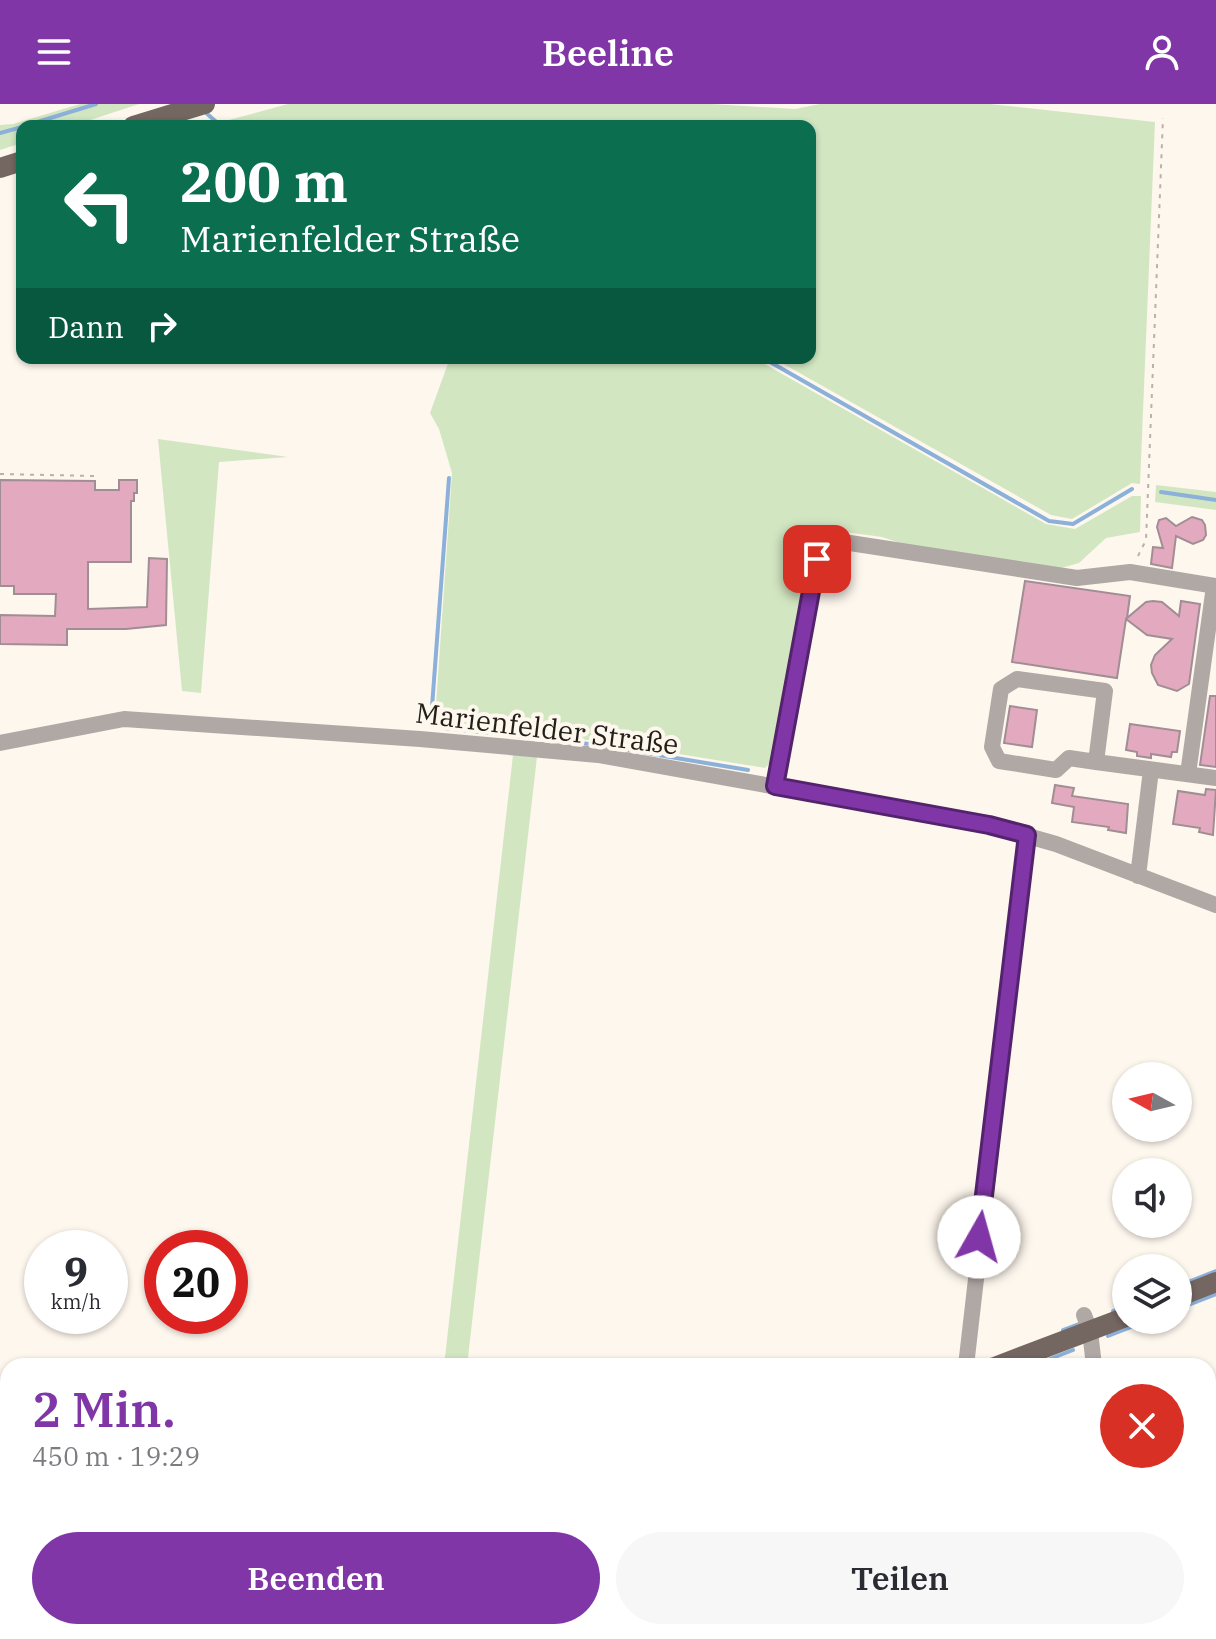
<!DOCTYPE html>
<html lang="de">
<head>
<meta charset="utf-8">
<style>
  body { margin:0; font-family:"IBM Plex Serif",serif; background:#f7f7f7; color:#2b2b33; height:100vh; display:flex; flex-direction:column; font-size:30px; white-space:nowrap }
  * { box-sizing:border-box; margin:0 }
  p { font-size:26px; color:#7c7c81 }
  .icon { flex:none; width:44px; height:44px; fill:none; stroke:currentColor; stroke-width:2; stroke-linecap:round; stroke-linejoin:round }
  .map { position:relative; flex:1; overflow:hidden }
  .side { position:absolute; left:0px; top:1254px; width:1216px; height:282px; display:flex; flex-direction:column; background:#fff; border-radius:24px 24px 0 0; box-shadow:0 2px 6px #0004 }
  .side>* { flex:none }
  .guide { position:absolute; left:16px; top:16px; width:800px; height:244px; border-radius:16px; box-shadow:0 2px 6px #0004; background:#0b6e4f; color:#fff; overflow:hidden }
  .needle { width:52px; rotate:278deg }
  .tools { position:absolute; left:1112px; top:958px; display:grid; gap:16px }
  .tools a { display:grid; place-items:center; width:80px; height:80px; border-radius:50%; background:#fff; box-shadow:0 2px 6px #0004; font-size:40px }
  .speed { position:absolute; left:24px; top:1126px; display:flex; gap:16px; font-size:40px; font-weight:700; text-align:center }
  .speed>* { display:grid; place-content:center; width:104px; height:104px; border-radius:50%; background:#fff; box-shadow:0 2px 6px #0004; line-height:1 }
  .speed small { font-size:20px; font-weight:400 }
  .speed .limit { border:12px solid #d22; background:#fff; color:#111 }
  .pin { position:absolute; display:grid; place-items:center; width:68px; height:68px; color:#fff; margin:-34px; border-radius:16px; box-shadow:0 4px 12px #0006 }
  .me { position:absolute; width:88px; margin:-44px; rotate:7deg; stroke-linejoin:round; filter:drop-shadow(0 0 6px #0008) }
  .turn { display:flex; align-items:center; gap:28px; height:168px; padding:0 32px; font-size:36px }
  .turn .icon { width:104px; height:104px; stroke-width:2.5 }
  .turn b { display:block; font-size:56px; line-height:68px }
  .then { display:flex; align-items:center; height:76px; padding:0 32px; background:#0003; gap:16px; font-size:30px }
  .round { display:grid; place-items:center; flex:none; width:84px; height:84px; border-radius:42px; background:#f7f7f7 }
  .headline { display:flex; align-items:center; justify-content:space-between; height:136px; padding:0 32px }
  h1 { font-size:48px; font-weight:600; line-height:60px; color:#8136a7 }
  .button { display:flex; gap:16px; margin-top:auto; padding:16px 32px }
  .button a { flex:1; height:92px; border-radius:48px; background:#8136a7; color:#fff; font-size:32px; font-weight:600; line-height:92px; text-align:center }
  .button a+a { background:#f7f7f7; color:#2b2b33 }
  header { display:flex; justify-content:space-between; align-items:center; height:104px; padding:0 32px; background:#8136a7; color:#fff; font-size:36px; font-weight:600 }
  .map>svg:first-child { display:block }
  .green { fill:#d3e6c2 }
  .lines { fill:none; stroke-linecap:round; stroke-linejoin:round }
  .stream { stroke:#8bb0d9; stroke-width:4 }
  .building { fill:#e3a9be; stroke:#a08e94; stroke-width:2 }
  .path { stroke:#b8b2aa; stroke-width:2; stroke-dasharray:4 6; stroke-linecap:butt }
  .minor { stroke:#b0a8a5; stroke-width:16 }
  .major { stroke:#746661; stroke-width:20 }
  .route-casing { stroke:#54236d; stroke-width:20 }
  .route { stroke:#8136a7; stroke-width:14 }
  .labels { text-anchor:middle; dominant-baseline:central; stroke-width:8; stroke-linejoin:round; paint-order:stroke }
  .street-label { font-size:28px; fill:#221f19; stroke:#fef7ee }
</style>
</head>
<body>
<header><svg class="icon" aria-label="menu" viewBox="0 0 24 24"><path d="M4 6h16M4 12h16M4 18h16"/></svg>Beeline<svg class="icon" aria-label="person" viewBox="0 0 24 24"><circle cx="12" cy="8" r="4"/><path d="M4 21q1-7 8-7t8 7"/></svg></header>
<div class="map">
<svg width="1216" height="1535" viewBox="0 0 1216 1535">
  <rect width="100%" height="100%" fill="#fef7ee"/>
  <path class="green" d="M80,0h59l-67,22h-50v17l-22,7v-25l13,-1z
    M288,0h424l83,5 25,-5h170l165,18 -15,362 -8,-1 -60,36 -21,-4 -278,-157h37v-232h-582l-3,-5z
    M450,254h304l292,166 29,5 57,-33h9l-1,36 -34,6 -27,25 -25,7 -139,-22 -33,-11 -59,-8 -8,7 -19,112 -10,27 -16,88 -5,5 -166,-27 -152,-15 -11,-21 16,-232 -13,-44 -9,-16z
    M158,335l130,18 -69,5 -18,231 -19,-2z
    M1156,381l60,7v18l-61,-8z
    M513,651l24,2 -70,609h-23z"/>
  <g class="lines">
    <path class="stream" d="M205,8l16,14
      M24,22l72,-22
      M0,29l22,-6
      M763,254l286,163 24,3 59,-35
      M449,374l-17,229 12,21 154,17 150,25
      M1161,388l55,8
      M1178,1182l38,-15
      M1178,1205l38,-15
      M1113,1207l13,-5
      M1063,1226l16,-6
      M1108,1232l41,-16
      M979,1260l13,-5
      M1032,1262l41,-16
      M265,1535l22,-7
      M334,1535l17,-7"/>
  </g>
  <path class="building" d="M0,376l95,1v9h24v-10h18v13h-3v8h-3v61h-43v47l59,-2 2,-49 18,1 -1,66 -40,4h-59v16l-67,-1v-29l55,1 1,-22h-42v-8h-14z
    M1192,413l10,3 3,5 1,10 -3,5 -10,4 -17,-8 -4,32 -21,-4 2,-17 10,1 -6,-21 2,-7 7,-2 10,8z
    M1025,477l105,15 -3,22 19,-16 7,-1 9,1 17,14 2,-15 19,3 -11,80 -12,7 -19,-6 -6,-12 -1,-8 4,-10 17,-16 -25,-4 -21,-16 -9,59 -105,-16z
    M1210,592h6v71l-16,-2z
    M1010,602l27,4 -5,37 -28,-4z
    M1130,620l50,7 -3,21h-5l-1,5 -20,-3v4l-14,-2v-4l-11,-2z
    M1055,681l19,3 -2,8 56,8 -2,29 -18,-3 1,-3 -37,-5 2,-15 -22,-4z
    M1206,685l10,1 -3,45 -14,-3 1,-4 -27,-4 5,-33 27,4z"/>
  <g class="lines">
    <path class="path" d="M0,370l94,2
      M1138,452l8,-16 17,-422
      M232,1535l31,-7"/>
    <path class="minor" d="M0,639l124,-24 296,20 178,16 391,70 67,19 160,61
      M1096,658l-27,-4 -13,12 -57,-9 -7,-14 9,-58 16,-10 88,12 -9,71 120,16
      M1188,670l26,-188
      M775,682l42,-227 8,-15 12,-3 240,37 53,-6 86,14
      M1138,772l13,-106
      M1084,1211l6,16 4,35
      M966,1262l61,-531
      M497,1528l11,7
      M1122,1528v7"/>
    <path class="major" d="M133,22l72,-22
      M0,64l22,-7
      M1178,1193l38,-15
      M997,1262l129,-49
      M296,1535l18,-7"/>
  </g>
  <g class="lines">
    <defs>
      <path id="route" d="M817,455l-42,227 214,39 38,10 -48,402"/>
    </defs>
    <use href="#route" class="route-casing"/>
    <use href="#route" class="route"/>
  </g>
  <g class="labels">
    <g class="street-label">
      <text transform="translate(547 624) rotate(7)">Marienfelder Straße</text>
    </g>
  </g>
</svg>
<div class="tools">
<a><svg class="needle" viewBox="-14 -14 28 28"><path d="M0-13l5 13h-10z" fill="#e53935"/><path d="M0 13l5-13h-10z" fill="#7c7c81"/></svg></a>
<a><svg class="icon" aria-label="sound" viewBox="0 0 24 24"><path d="M4 9h4l5-4v14l-5-4H4zM17 9q2 3 0 6"/></svg></a>
<a><svg class="icon" aria-label="layers" viewBox="0 0 24 24"><path d="M12 4l9 5-9 5-9-5zM3 14l9 5 9-5"/></svg></a>
</div>
<div class="speed"><div>9<small>km/h</small></div><div class="limit">20</div></div>
<div class="pin" style="left:817px;top:455px;background:#d93025"><svg class="icon" aria-label="arrive" viewBox="0 0 24 24"><path d="M6 21V4h12l-3 4 3 4H6"/></svg></div>
<svg class="me" style="left:979px;top:1133px" viewBox="-20 -20 40 40"><circle r="19" fill="#fff"/><path d="M0-13L10 11 0 6-10 11z" fill="#8136a7"/></svg>
<div class="guide">
<div class="turn"><svg class="icon" aria-label="left" viewBox="0 0 24 24"><path d="M17 20v-9H6M10 6l-5 5 5 5"/></svg><div><b>200 m</b>Marienfelder Straße</div></div>
<div class="then">Dann<svg class="icon" aria-label="right" viewBox="0 0 24 24"><path d="M7 20v-9h11M14 6l5 5-5 5"/></svg></div>
</div>
<section class="side">
<div class="headline"><div><h1>2 Min.</h1><p>450 m · 19:29</p></div><a class="round" style="background:#d93025;color:#fff"><svg class="icon" aria-label="close" viewBox="0 0 24 24"><path d="M6 6l12 12M18 6L6 18"/></svg></a></div>
<div class="button"><a>Beenden</a><a>Teilen</a></div>
</section>
</div>
</body>
</html>
